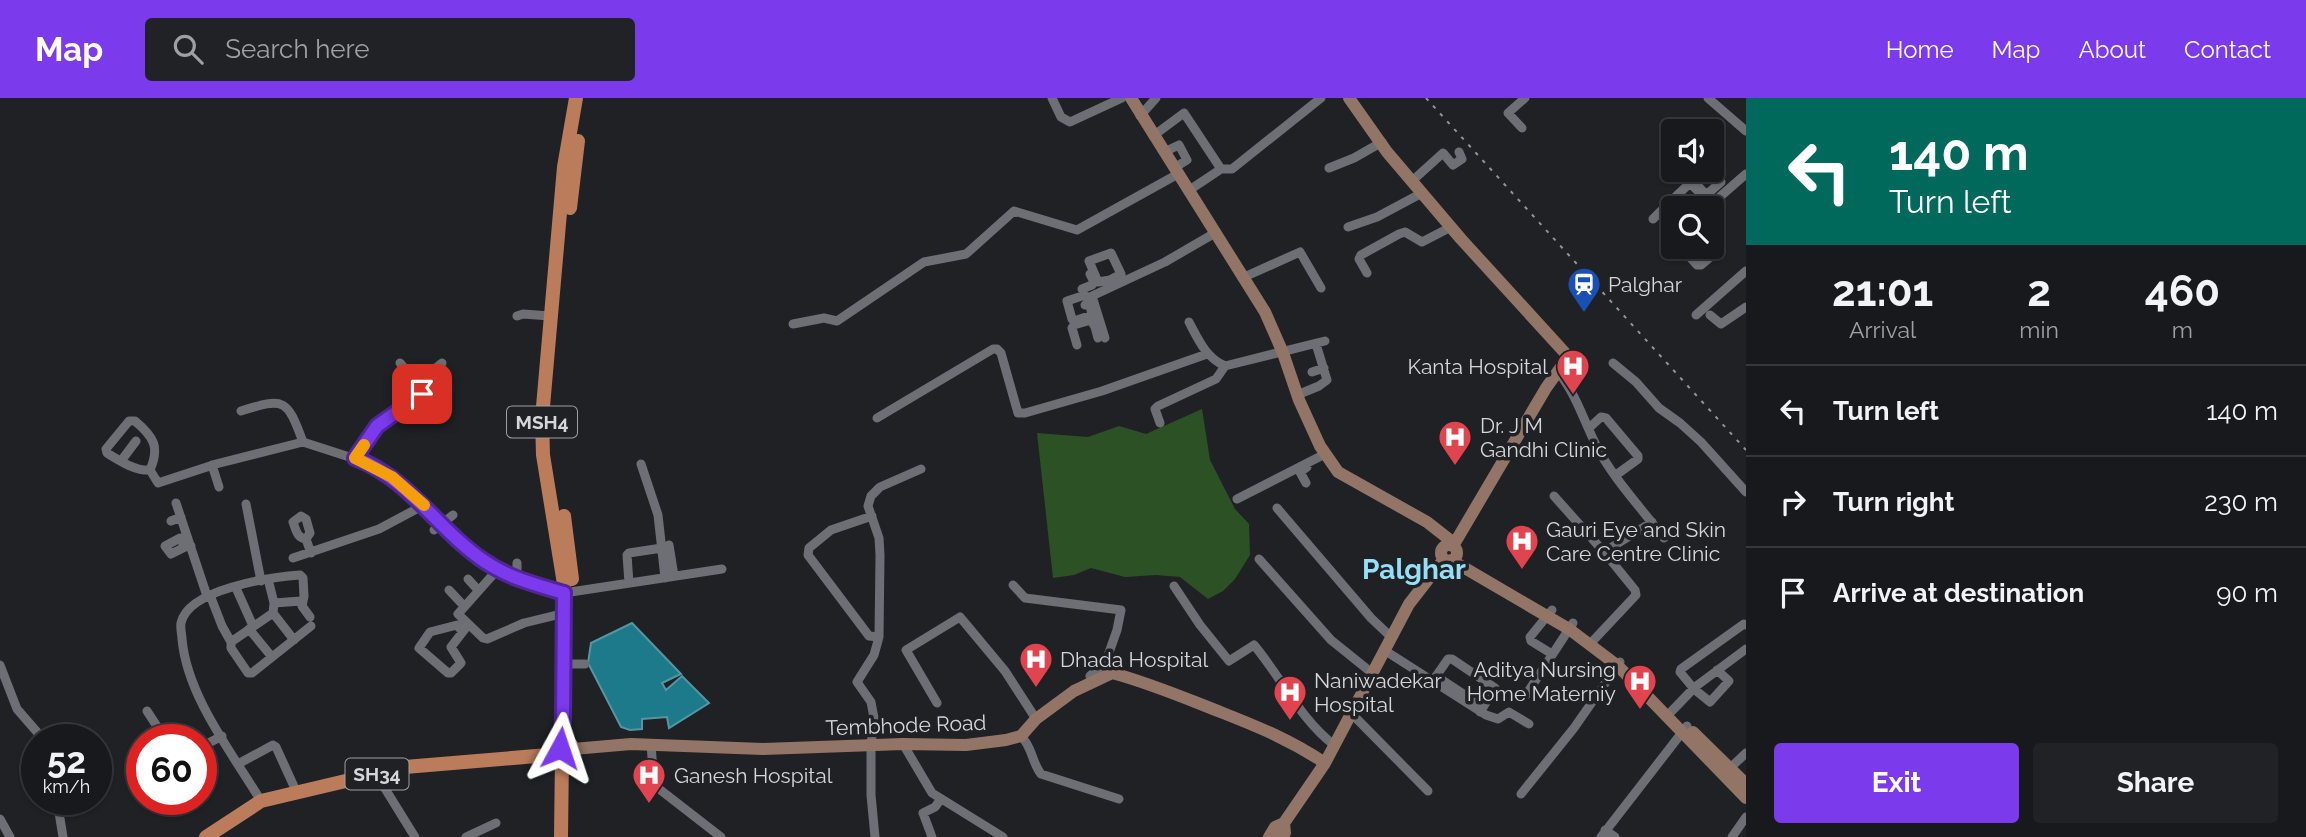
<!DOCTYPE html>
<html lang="en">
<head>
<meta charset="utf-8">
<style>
  body { margin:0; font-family:Raleway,sans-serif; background:#212225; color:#f1f3f6; height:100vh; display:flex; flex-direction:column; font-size:26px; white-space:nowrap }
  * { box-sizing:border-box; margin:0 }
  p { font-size:23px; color:#9fa0a3 }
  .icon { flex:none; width:38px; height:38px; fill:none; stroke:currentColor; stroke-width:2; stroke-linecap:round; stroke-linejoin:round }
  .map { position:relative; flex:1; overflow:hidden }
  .side { display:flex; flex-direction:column; background:#18191c; width:560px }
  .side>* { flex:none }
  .top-card { background:#00695c; color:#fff; overflow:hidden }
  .buttons { position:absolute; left:1661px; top:21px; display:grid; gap:14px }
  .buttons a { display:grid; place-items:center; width:63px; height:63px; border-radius:7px; background:#18191c; box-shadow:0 2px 5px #0004,0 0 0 2px #36383b; font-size:35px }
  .speed { position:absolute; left:21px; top:626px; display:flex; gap:14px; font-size:35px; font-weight:700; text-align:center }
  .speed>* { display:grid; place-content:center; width:91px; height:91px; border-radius:50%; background:#18191c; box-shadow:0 2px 5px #0004,0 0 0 2px #36383b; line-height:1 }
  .speed small { font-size:18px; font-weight:400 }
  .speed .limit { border:10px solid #d22; background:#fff; color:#111 }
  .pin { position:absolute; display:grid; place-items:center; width:60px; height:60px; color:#fff; margin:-30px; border-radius:14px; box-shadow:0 4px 10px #0006 }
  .me { position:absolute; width:77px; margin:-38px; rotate:5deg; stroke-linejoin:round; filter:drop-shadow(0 0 5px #0008) }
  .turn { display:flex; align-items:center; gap:24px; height:147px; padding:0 28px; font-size:32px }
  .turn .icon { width:91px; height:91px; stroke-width:2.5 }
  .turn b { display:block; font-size:49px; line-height:60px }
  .eta { display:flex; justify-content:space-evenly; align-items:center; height:119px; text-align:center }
  .eta b { font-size:42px; font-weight:700; line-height:49px }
  .primary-button { display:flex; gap:14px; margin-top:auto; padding:14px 28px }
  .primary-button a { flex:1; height:80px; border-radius:7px; background:#7c3aed; color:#fff; font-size:28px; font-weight:700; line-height:80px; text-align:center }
  .primary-button a+a { background:#212225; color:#f1f3f6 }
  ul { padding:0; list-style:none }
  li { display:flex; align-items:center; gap:21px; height:91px; padding:0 28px; border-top:2px solid #36383b }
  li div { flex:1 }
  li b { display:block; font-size:26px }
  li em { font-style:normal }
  header { display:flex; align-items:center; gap:42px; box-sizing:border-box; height:98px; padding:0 35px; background:#7c3aed; color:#fff }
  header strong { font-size:33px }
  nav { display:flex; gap:38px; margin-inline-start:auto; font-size:24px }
  .search { width:490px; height:63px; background:#212225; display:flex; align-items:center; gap:18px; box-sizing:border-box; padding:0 24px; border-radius:7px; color:#9fa0a3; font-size:26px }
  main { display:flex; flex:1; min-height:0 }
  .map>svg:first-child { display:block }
  .green { fill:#2c5125 }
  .water { fill:#1c7a8b; stroke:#5496a2; stroke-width:2 }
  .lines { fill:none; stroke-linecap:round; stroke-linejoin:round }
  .street { stroke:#6d6f74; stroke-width:9 }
  .secondary { stroke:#937567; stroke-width:12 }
  .primary { stroke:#ba7c5b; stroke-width:14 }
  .rail { stroke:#949599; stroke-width:2; stroke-dasharray:3.5 7; stroke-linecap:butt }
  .route-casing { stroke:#51269a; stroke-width:18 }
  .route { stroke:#7c3aed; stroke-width:12 }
  .slow { stroke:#f59e0b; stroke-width:12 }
  .labels { text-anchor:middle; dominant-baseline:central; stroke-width:7; stroke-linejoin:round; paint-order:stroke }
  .shield { fill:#202125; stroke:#9fa0a3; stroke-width:2 }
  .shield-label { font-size:19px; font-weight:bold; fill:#d5d6d9 }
  .poi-label { font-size:21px; fill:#d5d6d9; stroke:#202125; text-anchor:start }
  .street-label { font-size:21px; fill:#d5d6d9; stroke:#202125 }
  .district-label { font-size:28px; font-weight:bold; fill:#95dff7; stroke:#202125 }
</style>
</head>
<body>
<header>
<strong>Map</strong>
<div class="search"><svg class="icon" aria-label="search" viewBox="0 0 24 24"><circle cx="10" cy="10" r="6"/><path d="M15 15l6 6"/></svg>Search here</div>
<nav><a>Home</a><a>Map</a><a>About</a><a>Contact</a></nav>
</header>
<main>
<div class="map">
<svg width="1746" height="739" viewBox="0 0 1746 739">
  <rect width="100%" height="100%" fill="#202125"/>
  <path class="green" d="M1202,311l8,51 25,49 14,15 1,31 -15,24 -12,12 -15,8 -28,-22 -24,-2 -31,2 -34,-9 -17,7 -21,3 -16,-145 51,4 31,-11 27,8z"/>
  <path class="water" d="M632,525l49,51 -19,9 4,7 16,-14 27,27 -40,25 -2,-11 -25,2v10l-12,1 -9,-3 -33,-64 3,-20z"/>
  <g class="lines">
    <path class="street" d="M1052,0l9,19 9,5 52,-24
      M1708,0l38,33
      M1140,18l16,-18
      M1522,30l-14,-15 17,-15
      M1153,38l31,-23 37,56
      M1164,54l15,-7 8,15 -13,8
      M1329,70l25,-10 28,-16
      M1701,72l-9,9 14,16 15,-13 -12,-12
      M1412,83l31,-28 10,12 9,-6 -3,-7
      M1188,93l33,-22h11l89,-71
      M1671,103l19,-18 14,14 1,3 -10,8
      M1707,110l39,-34
      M1653,121l18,-18 7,7
      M1348,129l29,-10 45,-24
      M1667,134l6,-5
      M1672,142l1,-2
      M1681,149l16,18h4l15,-13 -4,-7
      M1367,175l-8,-14 2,-4 38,-21 6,-2 17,10 29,-15
      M1242,180l58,-26 21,36
      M1110,182l-12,2 -9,-21 22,-8 10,21 -11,6 2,6
      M1082,191l10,-4 2,-3 -4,-8
      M1085,207l5,-1 -5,-9 -18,6 5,18 2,2 18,-6 -2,-10
      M1696,217l50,-44
      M1710,217l11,9 25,-17
      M517,218l6,-2 27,2
      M1189,224c9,17 17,36 36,44l100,-25
      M793,226l31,-6 13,3 87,-59 42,-8 48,-43 63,19 101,-56
      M1098,240l-3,-11 4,-2
      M1105,240l-13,-42 73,-34 50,-29
      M1077,247l-5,-17 2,-3 17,-5 4,7
      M1613,265l23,19 23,26 21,15 21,19 45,50
      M1312,274l12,-4
      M1558,274c18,22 25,47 38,73 15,31 47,65 68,93
      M417,285l25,-20
      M1297,297l22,-9 8,-6 -11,-36
      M241,313c44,-14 46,-12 62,31l65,21 24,14 91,84 34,19 47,13 158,-24
      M877,320l116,-69h4l4,4 17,60h7l77,-22 105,-37
      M1160,325l-5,-14 3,-3 58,-27 9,-13
      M1589,330l12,-11 5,1 32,38v3l-22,16
      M355,360l22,-32 45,-32 1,-4 -23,-27
      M121,363l15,-20
      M641,366l17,51 7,63
      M212,367l7,22
      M150,372c-15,1 -30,-9 -43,-17l-1,-4 23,-28h6c19,16 25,26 15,49l8,13 58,-19 87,-22
      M1306,385l-6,-11 7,-5
      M1554,398l50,56
      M1237,401l88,-45
      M176,405l31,93
      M246,406l15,77
      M1277,410l94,110 20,19
      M872,418l-41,14 -22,18 -1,7 61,81 10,1
      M171,423l10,-4
      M434,432l19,-15
      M306,441l4,-6 -4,-14 -5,-3 -8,6c3,8 4,16 13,17l5,14
      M669,447l5,31
      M185,449l-14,7 -6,-8 15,-8 5,9 6,-1
      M293,460l86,-29 45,-24
      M1259,461l72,81 41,33
      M517,465v17
      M498,471l-40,45 25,24 4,1 37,-16 41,-10
      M268,481l6,24 -1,10 -42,29v6l17,25h4l59,-47
      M468,481l10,11
      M629,485l-2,-28 2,-2 33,-5
      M1013,487l12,13 96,12 -4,20 -11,31 -16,15 2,5
      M1174,488l26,39 29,36 25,-16c27,32 46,74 80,100
      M236,490l17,38
      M449,492l15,16
      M210,497l12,31 9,16
      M274,505l27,-2
      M273,515l21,27
      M249,531l23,28
      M462,533l-5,-6 -27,7 -11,16 29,25h3l10,-10 -10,-16 17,-22
      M1590,546l46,-49 -1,-5 -31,-38 48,-30
      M1384,552l102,65 12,4 11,-7 20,12
      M1552,556l-21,-13 -1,-4 22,-27
      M573,566h12
      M0,567l17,44 27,31
      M1717,572l12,11 -19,21 -16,-13 -14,-17 1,-3 63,-45 2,1
      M1436,578l47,31
      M1432,584l16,-23h4l43,29 -15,24
      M1526,597l47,-72
      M937,605l-31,-53 54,-33 45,54 31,48
      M147,613l19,29
      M1351,615l77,78
      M1667,618l28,-29 51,-38
      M1021,638c12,12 10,25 20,38l78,25
      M651,646l3,41 67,52
      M903,646l29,49 71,44
      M201,649l21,-11
      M238,666l35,-19 3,2 21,46
      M1727,673l19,-18
      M376,676l39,63
      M1521,696l53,-66 46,-66
      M57,702l6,37
      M261,703c-29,-48 -74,-105 -79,-162 0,-4 -2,-11 -1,-16 7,-34 90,-46 119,-48l3,3 1,18 -2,10 8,11
      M0,721l10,18
      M1605,732l10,7
      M466,739l30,-14
      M875,739l-4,-42v-50l3,-27 -3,-16 -14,-20 17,-27 5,-18 1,-82 -1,-17 -11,-32 3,-10 9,-9 41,-18
      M932,739l-9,-24 12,-6 6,-8
      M1601,739l86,-111
      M1732,739l14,-20"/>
    <path class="secondary" d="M1131,0l134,214 18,41 16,47 21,46 18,26 89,50 23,18 3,6 93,-158 20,-28v-6l-105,-115 -74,-87 -38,-54
      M1441 455a8 8 0 1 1 16 0a8 8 0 1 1-16 0Z
      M1451,462l118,69 49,37 128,132
      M1693,634l53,52
      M573,651l58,-5 132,5 140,-5 63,1 40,-5 15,-4 15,-17 38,-28 38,-18c38,10 75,26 111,40 38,15 67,27 102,50
      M1269,739l6,-10 9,-4 41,-60 84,-159 35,-45
      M1282,739l3,-4 -1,-10"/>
    <path class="primary" d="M570,110l8,-67
      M564,418l8,63
      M562,648l9,-1 2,4 -1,6 -7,3 -6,-7 4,-31 1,-136 -21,-129 -1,-37 22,-251 12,-69
      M206,739l55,-36 144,-34 155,-13
      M561,739l1,-81"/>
    <path class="rail" d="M1426,0l320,352"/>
  </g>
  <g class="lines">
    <defs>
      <path id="route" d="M422,296l-45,32 -22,32c54,20 83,72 129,103 25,17 52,24 80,32l-1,127 -3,28"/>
    </defs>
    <use href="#route" class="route-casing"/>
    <use href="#route" class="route"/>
    <path class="slow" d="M364,347l-9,13 37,19 32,28"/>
  </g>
  <defs>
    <symbol id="station-pin" viewBox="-11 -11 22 30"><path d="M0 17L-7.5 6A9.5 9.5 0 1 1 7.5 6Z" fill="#1a4fb4" stroke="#202125"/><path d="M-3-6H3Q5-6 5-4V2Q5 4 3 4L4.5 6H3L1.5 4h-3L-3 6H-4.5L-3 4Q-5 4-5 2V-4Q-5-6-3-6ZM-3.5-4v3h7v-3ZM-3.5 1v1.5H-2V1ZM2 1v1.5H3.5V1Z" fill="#fff"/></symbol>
    <symbol id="hospital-pin" viewBox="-11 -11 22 30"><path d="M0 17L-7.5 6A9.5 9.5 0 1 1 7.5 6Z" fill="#e0444e" stroke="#202125"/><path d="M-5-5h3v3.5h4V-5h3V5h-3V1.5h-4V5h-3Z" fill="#fff"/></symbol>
  </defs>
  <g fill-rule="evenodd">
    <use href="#station-pin" x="1565" y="167" width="38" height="52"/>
    <use href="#hospital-pin" x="1554" y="249" width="38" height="52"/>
    <use href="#hospital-pin" x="1436" y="320" width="38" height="52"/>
    <use href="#hospital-pin" x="1503" y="424" width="38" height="52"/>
    <use href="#hospital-pin" x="1017" y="542" width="38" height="52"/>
    <use href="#hospital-pin" x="1621" y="564" width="38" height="52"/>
    <use href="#hospital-pin" x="1271" y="575" width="38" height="52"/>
    <use href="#hospital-pin" x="630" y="658" width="38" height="52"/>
  </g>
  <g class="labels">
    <g class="shield">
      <rect x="507" y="308.5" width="70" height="31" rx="5"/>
      <rect x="345.5" y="660.5" width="63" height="31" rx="5"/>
    </g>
    <g class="shield-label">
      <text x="542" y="324">MSH4</text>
      <text x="377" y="676">SH34</text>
    </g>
    <g class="poi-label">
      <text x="1608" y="186">Palghar</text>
      <text x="1548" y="268" text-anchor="end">Kanta Hospital</text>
      <text x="1480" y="327">Dr. J M<tspan x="1480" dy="24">Gandhi Clinic</tspan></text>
      <text x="1546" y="431">Gauri Eye and Skin<tspan x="1546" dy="24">Care Centre Clinic</tspan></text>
      <text x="1060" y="561">Dhada Hospital</text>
      <text x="1616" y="571" text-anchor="end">Aditya Nursing<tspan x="1616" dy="24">Home Materniy</tspan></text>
      <text x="1314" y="582">Naniwadekar<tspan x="1314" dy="24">Hospital</tspan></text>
      <text x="674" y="677">Ganesh Hospital</text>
    </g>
    <g class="street-label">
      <text transform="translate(906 627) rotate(-2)">Tembhode Road</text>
    </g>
    <g class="district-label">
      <text x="1414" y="471">Palghar</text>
    </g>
  </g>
</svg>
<div class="buttons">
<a><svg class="icon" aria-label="sound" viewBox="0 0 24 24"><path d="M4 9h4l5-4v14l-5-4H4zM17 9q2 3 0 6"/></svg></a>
<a><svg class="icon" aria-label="search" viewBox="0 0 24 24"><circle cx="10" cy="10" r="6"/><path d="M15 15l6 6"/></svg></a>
</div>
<div class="speed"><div>52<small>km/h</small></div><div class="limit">60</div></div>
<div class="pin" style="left:422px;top:296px;background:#d93025"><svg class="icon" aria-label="arrive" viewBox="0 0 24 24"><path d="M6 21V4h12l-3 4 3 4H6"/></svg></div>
<svg class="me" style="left:560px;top:650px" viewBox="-20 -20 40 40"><path d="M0-17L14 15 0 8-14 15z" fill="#7c3aed" stroke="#fff" stroke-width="4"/></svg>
</div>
<section class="side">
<div class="top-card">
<div class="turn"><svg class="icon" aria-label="left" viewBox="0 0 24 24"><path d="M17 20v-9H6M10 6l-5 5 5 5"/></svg><div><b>140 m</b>Turn left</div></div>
</div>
<div class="eta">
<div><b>21:01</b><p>Arrival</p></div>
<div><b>2</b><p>min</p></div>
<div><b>460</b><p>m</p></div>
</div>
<ul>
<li><svg class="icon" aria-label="left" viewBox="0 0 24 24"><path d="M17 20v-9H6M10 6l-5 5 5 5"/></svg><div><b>Turn left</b></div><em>140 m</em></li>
<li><svg class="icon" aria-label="right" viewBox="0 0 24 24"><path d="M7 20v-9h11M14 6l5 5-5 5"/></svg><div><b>Turn right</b></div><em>230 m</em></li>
<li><svg class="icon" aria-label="arrive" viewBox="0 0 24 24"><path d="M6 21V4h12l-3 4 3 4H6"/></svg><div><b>Arrive at destination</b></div><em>90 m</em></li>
</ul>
<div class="primary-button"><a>Exit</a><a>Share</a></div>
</section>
</main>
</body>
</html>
